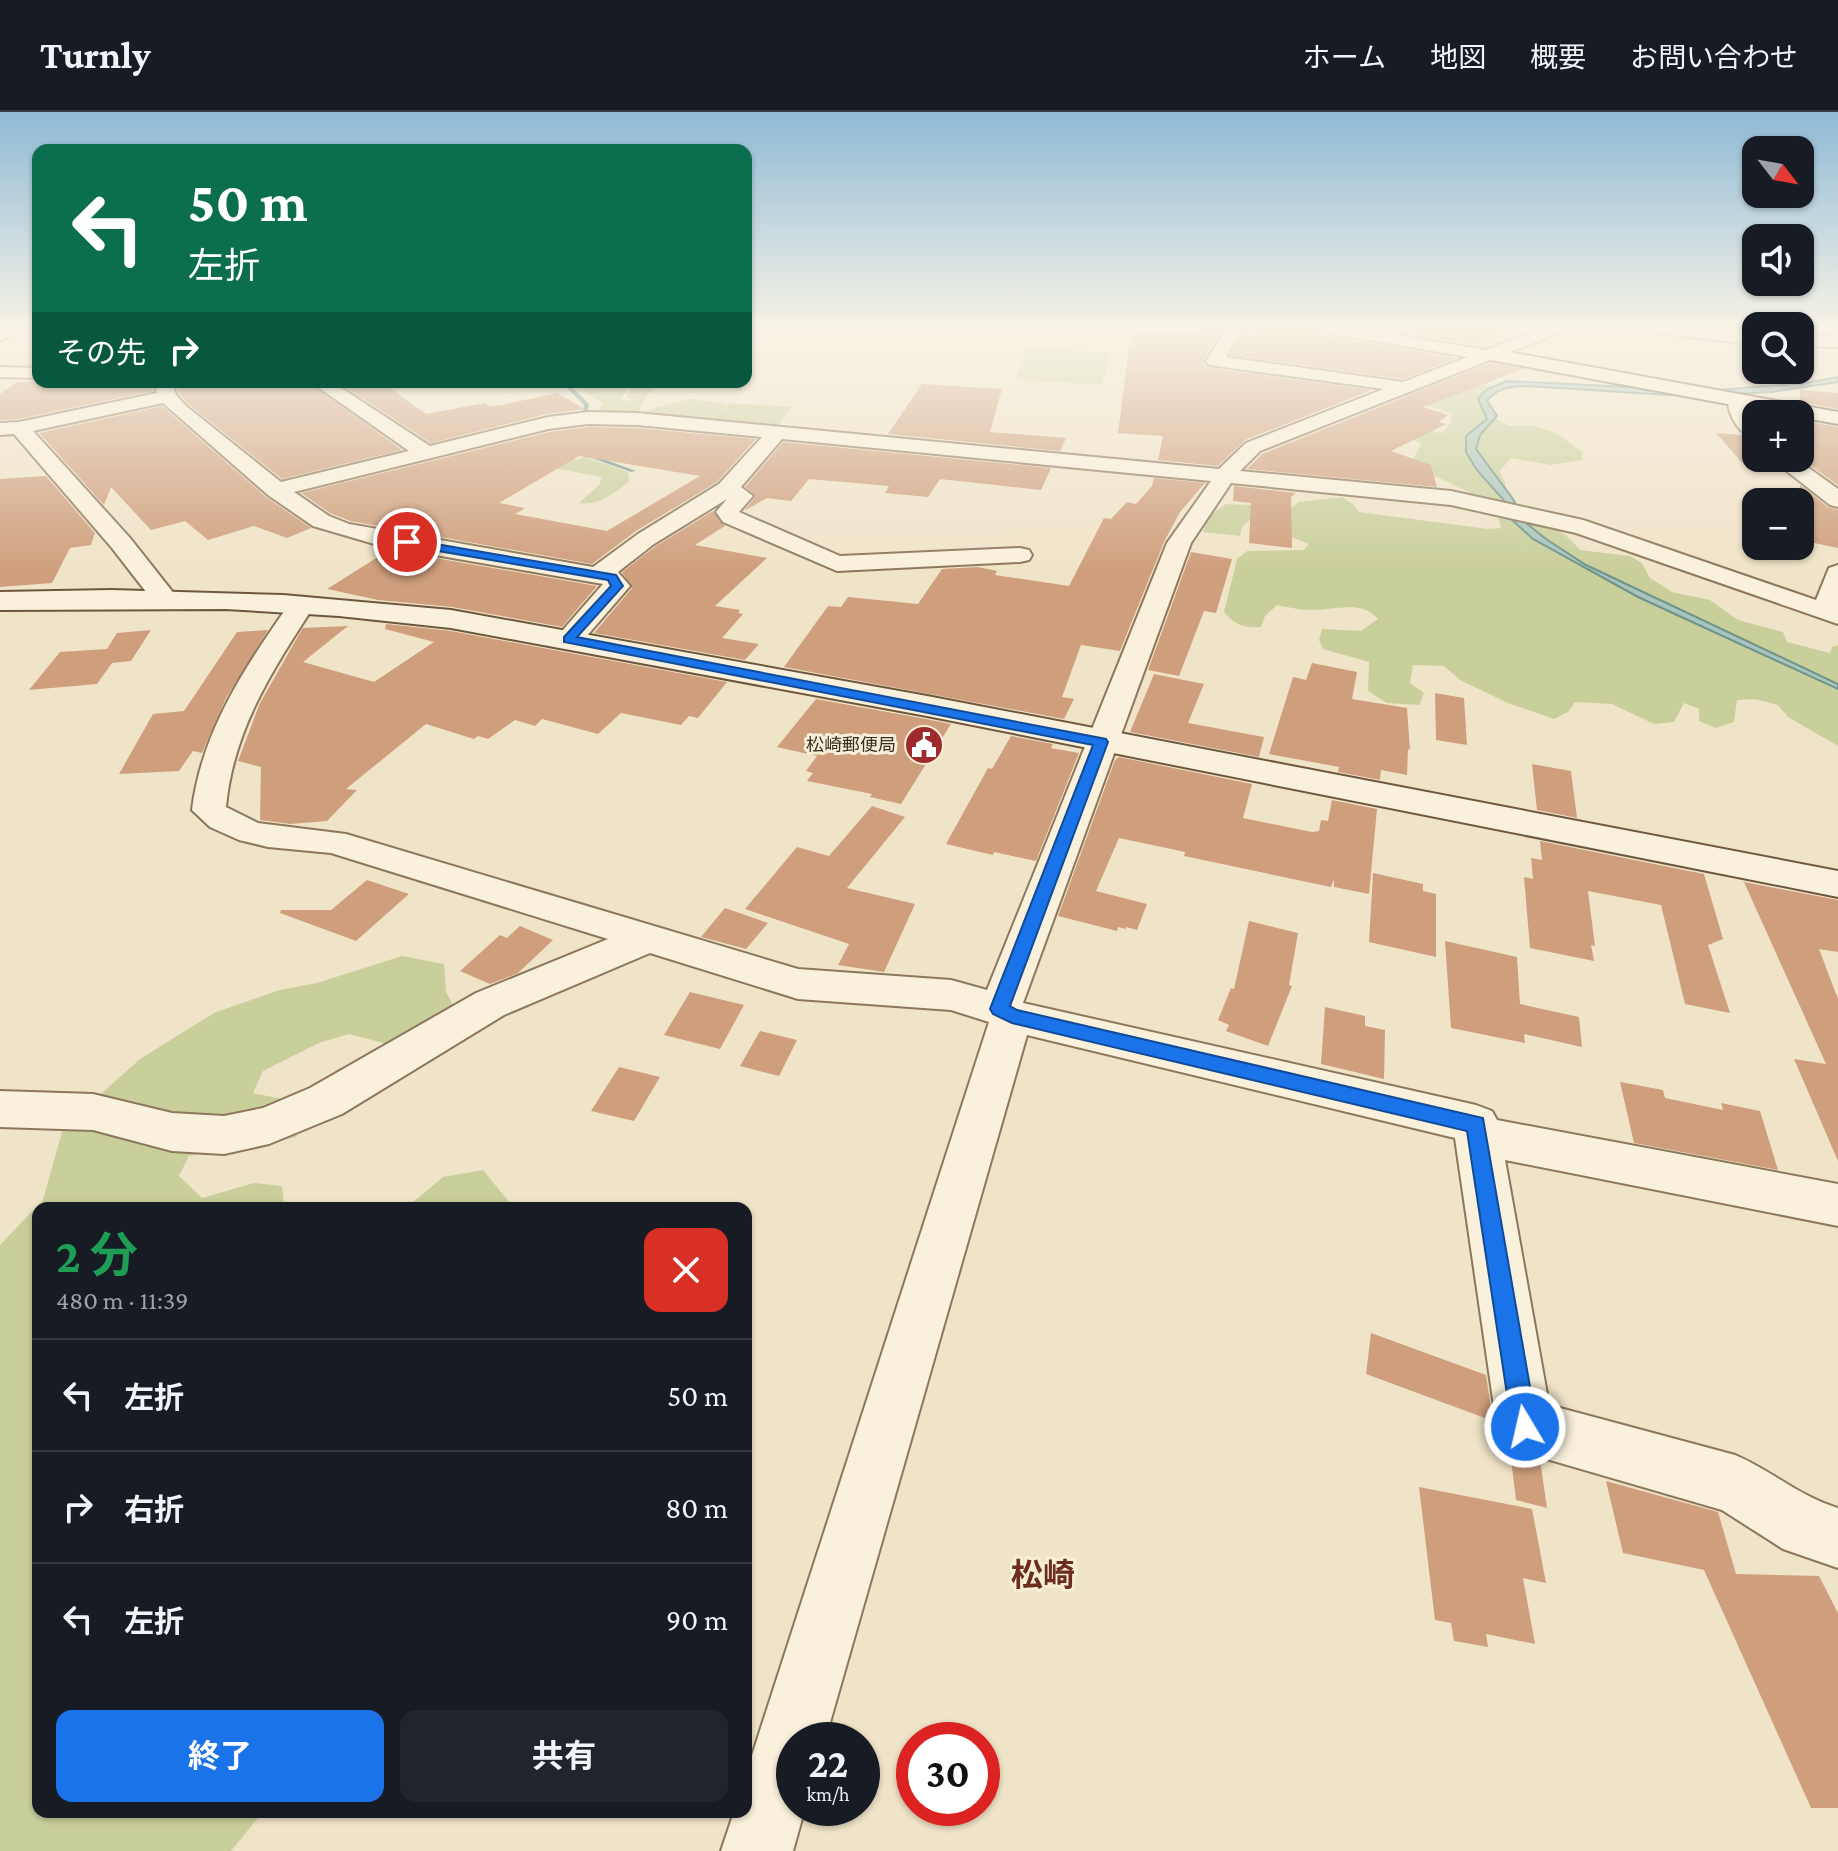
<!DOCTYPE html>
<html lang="ja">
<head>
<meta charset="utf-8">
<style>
  body { margin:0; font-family:"Crimson Pro","Noto Sans JP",serif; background:#20242c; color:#f1f3f6; height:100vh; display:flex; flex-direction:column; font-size:30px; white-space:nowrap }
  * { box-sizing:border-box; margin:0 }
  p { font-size:26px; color:#9ea1a6 }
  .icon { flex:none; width:44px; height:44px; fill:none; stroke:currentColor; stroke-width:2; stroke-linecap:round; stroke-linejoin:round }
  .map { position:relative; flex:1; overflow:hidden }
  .sheet { position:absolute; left:32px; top:1090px; width:720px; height:616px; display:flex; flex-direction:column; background:#171b24; border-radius:16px; box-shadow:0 2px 6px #0004 }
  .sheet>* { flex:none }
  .top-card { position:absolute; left:32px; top:32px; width:720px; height:244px; border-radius:16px; box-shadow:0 2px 6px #0004; background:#0b6e4f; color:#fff; overflow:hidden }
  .needle { width:52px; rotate:121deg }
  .fabs { position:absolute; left:1742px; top:24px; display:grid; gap:16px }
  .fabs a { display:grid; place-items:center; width:72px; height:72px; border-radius:16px; background:#171b24; box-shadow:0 2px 6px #0004; font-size:40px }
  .speed { position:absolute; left:776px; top:1610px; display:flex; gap:16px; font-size:40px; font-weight:700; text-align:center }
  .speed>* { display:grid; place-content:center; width:104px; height:104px; border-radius:50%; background:#171b24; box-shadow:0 2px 6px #0004; line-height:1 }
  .speed small { font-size:20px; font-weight:400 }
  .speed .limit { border:12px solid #d22; background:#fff; color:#111 }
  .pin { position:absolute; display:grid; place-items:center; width:68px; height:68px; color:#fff; margin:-34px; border:4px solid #fff; border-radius:50%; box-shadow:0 2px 8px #0007 }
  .me { position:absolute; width:88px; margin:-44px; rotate:351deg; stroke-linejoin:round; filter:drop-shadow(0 0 6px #0008) }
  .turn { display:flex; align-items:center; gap:28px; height:168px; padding:0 24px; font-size:36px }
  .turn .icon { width:104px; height:104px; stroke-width:2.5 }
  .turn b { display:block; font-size:56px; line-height:68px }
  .then { display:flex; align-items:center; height:76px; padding:0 24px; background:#0003; gap:16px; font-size:30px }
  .round { display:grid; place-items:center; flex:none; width:84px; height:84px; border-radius:16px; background:#20242c }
  .headline { display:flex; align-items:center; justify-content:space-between; height:136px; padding:0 24px }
  h1 { font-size:48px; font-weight:700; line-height:60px; color:#1e9e55 }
  .button { display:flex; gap:16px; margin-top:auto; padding:16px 24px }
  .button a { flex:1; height:92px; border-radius:16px; background:#1a73e8; color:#fff; font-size:32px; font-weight:700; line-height:92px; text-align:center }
  .button a+a { background:#20242c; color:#f1f3f6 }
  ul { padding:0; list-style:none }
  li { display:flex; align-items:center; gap:24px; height:112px; padding:0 24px; border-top:2px solid #363941 }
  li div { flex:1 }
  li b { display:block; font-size:30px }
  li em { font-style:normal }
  header { display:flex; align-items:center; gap:48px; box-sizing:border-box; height:112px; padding:0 40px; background:#171b24; border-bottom:2px solid #363941 }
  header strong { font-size:38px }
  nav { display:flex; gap:44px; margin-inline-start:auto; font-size:28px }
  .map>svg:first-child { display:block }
  .green { fill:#c9cf9b }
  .water { fill:#a9c4bc; stroke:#6f938a; stroke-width:2 }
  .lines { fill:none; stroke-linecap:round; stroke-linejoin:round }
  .stream { fill:#6f938a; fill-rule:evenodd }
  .building { fill:#cf9f7d; fill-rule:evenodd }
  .street-casing { stroke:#8d765c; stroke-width:4 }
  .secondary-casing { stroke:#6f573f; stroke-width:4 }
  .street { fill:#faf1dc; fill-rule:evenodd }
  .secondary { fill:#faf1dc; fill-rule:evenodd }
  .route { fill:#1a73e8; stroke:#114b97; stroke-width:2 }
  .labels { text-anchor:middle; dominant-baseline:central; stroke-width:6; stroke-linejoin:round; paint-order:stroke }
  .far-poi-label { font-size:18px; fill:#3d2e20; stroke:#f7eed8; text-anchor:end }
  .near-quarter-label { font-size:32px; font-weight:bold; fill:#6b2e1e; stroke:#f7eed8 }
</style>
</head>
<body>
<header>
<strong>Turnly</strong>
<nav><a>ホーム</a><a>地図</a><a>概要</a><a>お問い合わせ</a></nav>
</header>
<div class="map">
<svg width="1838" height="1739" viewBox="0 0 1838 1739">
  <rect width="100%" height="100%" fill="#f0e4c8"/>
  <path class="green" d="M1028,236l84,5 -11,32 -85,-6z
    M1462,264l23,4 6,7 -5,9 11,23 12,7 23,-1 26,9 24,18v8l-31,5 -40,-7 -11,13 6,14 -7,16c-33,-4 -55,-26 -90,-34l12,-23 -13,-9 10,-7 23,5 10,-10 1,-9 -49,-17 43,-18z
    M570,270h67l-9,3 1,3 -9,11 3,2 13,-2 -10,-1 6,-12 21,-1 2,5 -8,5 -9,18 -44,2 9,-11z
    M690,287l38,5 -23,21 -63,-7 5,-8z
    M730,291l61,4 -16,23 -67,-6z
    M585,345l43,15 1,10c-16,11 -30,24 -50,21l20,-18 3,-8 -49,-9 16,-10 7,2z
    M1342,385l11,7 6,8 129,17 13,-1 -3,-10c34,-1 59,4 82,32l50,6 12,7 8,15 22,14 38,8 28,20 45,12 4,10 43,11 2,-6 6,-2v101l-50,-29 -10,-12 -23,-6 -18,1 -3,22 -18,6 -17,-7v-12l-15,-6 -10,19 -20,2 -42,-20 -37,-2 -7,10 -14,7 -46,-16 -48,-23 -16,-14 -31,-1 -3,18 14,10 -5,12 -32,-2 -19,-12 1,-29 -46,-13 -4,-9 3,-11 39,2 17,-12c-17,-20 -45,-8 -68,-9 -11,0 -22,-3 -33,-5l-12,11 -4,11c-17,1 -26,-2 -37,-15l13,-53 10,-8 57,-1 5,-6 -59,-24 -8,6 -2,10 -37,-4 3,-9 -2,-4 22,-15 66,3 7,-5z
    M402,844l42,8 2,28 7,13 -66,39 -38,-10 -30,9 -56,28 -10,22 34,7 10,37 -108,19 -10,20 23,22 52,-15 28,3 2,22h-246v604h225l-32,39h-231v-606l43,-45 20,-72 77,-69 74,-46 66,-23 37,-7z
    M483,1058l31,38h-108l37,-31z"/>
  <path class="water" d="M1838,265v5l-66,10 -88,4 -156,-10c-16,0 -32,2 -41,15l10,15 -17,19 -4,14 37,50 13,24 20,16 40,26 252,119v5l-200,-92 -105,-58 -20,-18 -5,-16 -32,-36 -10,-17v-16l21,-17 -9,-20 9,-10 20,-8 198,10 101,-8z"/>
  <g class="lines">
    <path class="stream" d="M561,270h6l22,22 -2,13 -5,-1 2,-11z
      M586,342h4l46,17 -5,1 -45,-16z"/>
  </g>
  <path class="building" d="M1203,216h21l-21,31 6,9 163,22 -127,50 -27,26 -60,-6 5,-24 -45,-3 13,-101h69z
    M1251,216h67l10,8 129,22 -54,21 -172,-24 14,-25h6z
    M1372,216h143l-38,17z
    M1490,251l33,6 -100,38 25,8 -9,7 7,2 -55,27 40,14 6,22 -190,-18 15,-15z
    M17,270h134l2,9 -134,28 -19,1v-26z
    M182,270h126l94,68 -120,29 -94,-75 -9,-11 -3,-10z
    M337,270h44l45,32 59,-11 4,3 12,-1 56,-12 28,16 -38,5 -116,29z
    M922,272l80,5 -12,43 76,6 -6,13 -172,-17z
    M1800,278l38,3v16l-38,-7z
    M162,294l104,91 45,31 -24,10 -33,-12 -46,14 -23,-19 -34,9 -40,-43 -7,18 -65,-72z
    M1800,308l38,7v58l-38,-27z
    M588,315l49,1 119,11 -39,43 -81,49 -44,33 -242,-43 -20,-8 -29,-20 248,-61zM579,344l121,20 -93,55 -92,-17 10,-6 -26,-5z
    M1716,321l26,2 14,7v16h11l10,9 -33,-2z
    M783,330l268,26 -10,22 -101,-11 -12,18 -43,-4 4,-7 -80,-7 -18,22 -24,-3 -23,13 12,-15 -11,-9z
    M46,364l49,57 -4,12 -21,3 -18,35 -52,4v-108z
    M1154,366l51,5 -25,29 -16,30 -44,109 -39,-6 -19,52 12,2 -10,20 -280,-52 44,-61 13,1 7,-10 70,7 24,-35 36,-2 19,4 -2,4 74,11 35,-68 7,1 16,-17 9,2 16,-18z
    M1800,373l28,22 10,3v38l-38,-8z
    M1234,374l62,7 -5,4 1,51 -43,-5 2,-40 -18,-2z
    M713,399l12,15 -30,19 72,13 -52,48 25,4 -2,3 5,1 -21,24 37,6 -14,16 -151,-27 38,-45 -10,-16 34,-26z
    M389,438l208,36 -35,41 -110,-20 -74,-7 -51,-11z
    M1191,440l41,7 -16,54 -12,-2 -25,65 -31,-6z
    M386,512l65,7 276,51 -29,36 -9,-2 -8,9 -60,-12 -23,21 -56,-15 -7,7 -20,-6 -27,19 -10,-3 -4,3 -48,-15 -80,65 11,1 -30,31 -37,3 -30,-4 1,-53 -23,-6 22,-58 41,-72 2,-3 45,-2 -45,36 71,20 60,-40 -49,-13z
    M151,518l-20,31 -19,2 -15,21 -68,6 31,-38 47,-3 10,-16z
    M268,518l-42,68 -24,55 -9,-2 -14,20 -60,3 34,-60 31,-3 53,-79z
    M1312,551l45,9 -5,27 55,9 3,42 -2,-1 -1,26 -26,-5 -1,10 -42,-8 1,-5 -70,-13 24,-77 13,3z
    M1154,562l50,10 -16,39 76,14 -5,20 -129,-25z
    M1435,581l29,5 3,47 -31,-5z
    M816,587l110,20 25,5 -50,80 -31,-7 2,-3 -65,-13 6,-8 -7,-2 11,-15 -40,-9z
    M1011,624l42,8 -2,4 28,5 -43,108 -42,-9 -1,3 -47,-11 42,-76 4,1z
    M1119,645l133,27 -9,34 69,14 7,-1 2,-11 7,1 4,-21 45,9 -8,85 -35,-7v-8l-3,8 -147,-31 1,-4 -66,-14 -23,53 51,13 -10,26 -11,-3v2l-8,-2 -1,4 -59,-15 57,-156z
    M1532,652l39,7 6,47 -40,-8z
    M872,694l33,11 -58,71 68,16 -31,68 -46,-7 11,-21 -104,-35 52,-62 32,9z
    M1540,729l164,33 19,65 -15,6 22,68 -45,-9 -24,-99 -73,-14 7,55 -4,-1 3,16 -64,-13 -6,-71 9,2 -2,-21 11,2z
    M1373,761l50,11v7l13,3v63l-67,-15z
    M367,768l42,14 -53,47 -76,-28 1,-3h50z
    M1744,770l94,18v52l-19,-3 19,50v162l-44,-102 32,5z
    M725,796l43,15 -22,26 -45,-12z
    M1249,809l49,12 -9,52 3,1 -24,60 -42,-15 3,-6 -11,-5 13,-32 3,1z
    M520,814l33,14 -35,33 -28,11 -30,-13 40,-36 7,3z
    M1445,829l72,16 3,47 59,13 3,30 -58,-13 1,9 -74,-15z
    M690,880l54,13 -24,44 -56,-14z
    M1325,895l40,9v10l20,4 -1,49 -63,-15z
    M760,919l37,9 -18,36 -39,-10z
    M619,955l41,10 -26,44 -43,-10z
    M1620,970l43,8 2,8 58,12 -2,-7 39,8 18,59 -144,-27z
    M1371,1221l115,42 7,46 -127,-47z
    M1510,1339l30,9 7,48 -31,-8z
    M1606,1369l112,31 18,62 83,2 19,37v195h-27l-107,-238 -81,-17z
    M1419,1375l113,22 14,74 -23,-5 12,66 -49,-10 2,13 -34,-6 -3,-18 -16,-3z"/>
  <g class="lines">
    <defs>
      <path id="street" d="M7,216h22l-29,13v-11z
        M1227,216h16l-17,29 177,25 65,-25 -139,-24 -8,-5h35l130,22 57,-22h22l-2,3 -303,120 -20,20 211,20 132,29 233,80 13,-32 9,-3v59l-262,-91 -125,-28 -220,-22 -40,60 -168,460 453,102 16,6 5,9 341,64v42l-333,-66 44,245 186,50c36,15 65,42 103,53v60l-55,-19 -61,-39 -217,-63 -8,-20 -42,-289 -428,-103 -202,705h-31v68h11l-12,43h-72l13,-39h12v-38l243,-752 -38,-12 -153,-11 -148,-46 -146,62 -162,99 -73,30 -45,10 -52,-3 -79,-21 -93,-3v-36l93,3 79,19 52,3 39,-8 47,-20 166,-95 132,-54 -277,-86 -63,-6 -29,-7 -29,-13 -18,-17c10,-81 54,-144 100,-210h18l4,6c-41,63 -81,124 -88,201l32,16 88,11 452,135 153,11 36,10 180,-447 44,-62 -429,-42 -41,48 12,9 -14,16 101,44 180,-8 9,2 3,5 -3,5 -9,2 -183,9 -114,-49 -7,-10 11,-13 -73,45 -36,28 12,14 -51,59 -10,2 -10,-2 -4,-6 48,-55 -225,-39 -65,-19 -45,-31 -105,-92 -130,28 97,107 49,62 -4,6h-18l-45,-58 -98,-114 -14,1v-12l19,-1 138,-29 -3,-11h18l4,13 10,11 95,76 128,-31 -98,-69h21l98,64 118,-29 40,-5 49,1 582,56 27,-26 138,-54 -175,-24 -3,-4zM588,312l49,1 125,12 -43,47 -81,50 -45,33 -244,-43 -20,-8 -35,-24 254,-63z
        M1650,216h45l61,7v10l-98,-12z
        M1800,224l38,1v10l-38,-1z
        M0,255l38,1v10l-38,-1z
        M1737,282l7,2 4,16 8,9v18c-16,-4 -28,-23 -28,-39z
        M1770,346h25l43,31v18l-8,-2z"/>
      <path id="secondary" d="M1492,237l346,63v12l-38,-7v-3h-19l-296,-55 -2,-4 2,-4z
        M112,478l171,5 168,15 476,86 911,175v26l-911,-181 -476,-88 -112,-12 -113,-7 -226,1v-18z"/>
    </defs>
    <use href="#street" class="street-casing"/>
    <use href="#secondary" class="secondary-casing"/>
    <use href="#street" class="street"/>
    <use href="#secondary" class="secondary"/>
  </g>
  <linearGradient id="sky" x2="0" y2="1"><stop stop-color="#8fbad6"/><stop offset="0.47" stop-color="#f8f3e6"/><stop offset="1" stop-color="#f8f3e6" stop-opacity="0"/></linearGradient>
  <rect width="1838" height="459" fill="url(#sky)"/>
  <path class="route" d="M407,427l209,36 7,11 -46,51 529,102 2,3 -98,264 7,4 466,108 54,309 -3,9 -9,4 -9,-4 -4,-9 -45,-296 -455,-108 -19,-9 -3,-5 103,-264 -529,-103v-5l47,-51 -3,-6 -205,-35 -1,-3z"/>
  <defs>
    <symbol id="civic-disc" viewBox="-11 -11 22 22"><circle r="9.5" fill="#9e2a2b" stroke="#f7eed8"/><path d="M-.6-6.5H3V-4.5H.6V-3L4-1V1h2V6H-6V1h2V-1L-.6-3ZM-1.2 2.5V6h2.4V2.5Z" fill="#fff"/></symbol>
  </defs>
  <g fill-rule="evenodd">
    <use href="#civic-disc" x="902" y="611" width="44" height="44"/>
  </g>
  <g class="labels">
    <g class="far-poi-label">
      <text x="896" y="633">松崎郵便局</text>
    </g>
    <g class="near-quarter-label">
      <text x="1043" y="1463">松崎</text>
    </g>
  </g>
</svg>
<div class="fabs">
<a><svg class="needle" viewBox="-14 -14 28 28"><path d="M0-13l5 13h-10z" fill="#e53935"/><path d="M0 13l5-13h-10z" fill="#9ea1a6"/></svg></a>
<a><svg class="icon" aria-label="sound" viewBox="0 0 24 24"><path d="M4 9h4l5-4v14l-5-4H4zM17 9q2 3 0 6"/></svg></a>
<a><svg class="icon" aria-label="search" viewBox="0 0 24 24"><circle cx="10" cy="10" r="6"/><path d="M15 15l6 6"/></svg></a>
<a>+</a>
<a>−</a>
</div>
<div class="speed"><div>22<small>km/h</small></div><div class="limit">30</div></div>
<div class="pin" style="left:407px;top:430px;background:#d93025"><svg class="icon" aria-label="arrive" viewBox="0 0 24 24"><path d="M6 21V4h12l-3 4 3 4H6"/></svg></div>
<svg class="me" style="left:1525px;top:1315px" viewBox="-20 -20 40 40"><circle r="17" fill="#1a73e8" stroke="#fff" stroke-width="3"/><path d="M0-11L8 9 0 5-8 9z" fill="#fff"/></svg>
<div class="top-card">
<div class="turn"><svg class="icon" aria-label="left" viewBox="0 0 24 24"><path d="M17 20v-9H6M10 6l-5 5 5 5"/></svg><div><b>50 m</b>左折</div></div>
<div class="then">その先<svg class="icon" aria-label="right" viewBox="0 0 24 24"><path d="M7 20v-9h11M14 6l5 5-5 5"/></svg></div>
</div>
<section class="sheet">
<div class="headline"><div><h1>2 分</h1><p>480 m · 11:39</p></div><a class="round" style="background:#d93025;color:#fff"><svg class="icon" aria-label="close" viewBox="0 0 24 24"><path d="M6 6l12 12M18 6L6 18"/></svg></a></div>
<ul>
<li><svg class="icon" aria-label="left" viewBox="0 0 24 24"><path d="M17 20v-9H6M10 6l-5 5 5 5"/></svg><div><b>左折</b></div><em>50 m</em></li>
<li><svg class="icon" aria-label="right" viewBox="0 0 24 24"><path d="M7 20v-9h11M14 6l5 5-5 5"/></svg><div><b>右折</b></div><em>80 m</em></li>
<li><svg class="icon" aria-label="left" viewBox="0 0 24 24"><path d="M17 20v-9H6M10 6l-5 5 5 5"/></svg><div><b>左折</b></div><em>90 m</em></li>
</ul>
<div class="button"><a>終了</a><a>共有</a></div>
</section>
</div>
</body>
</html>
